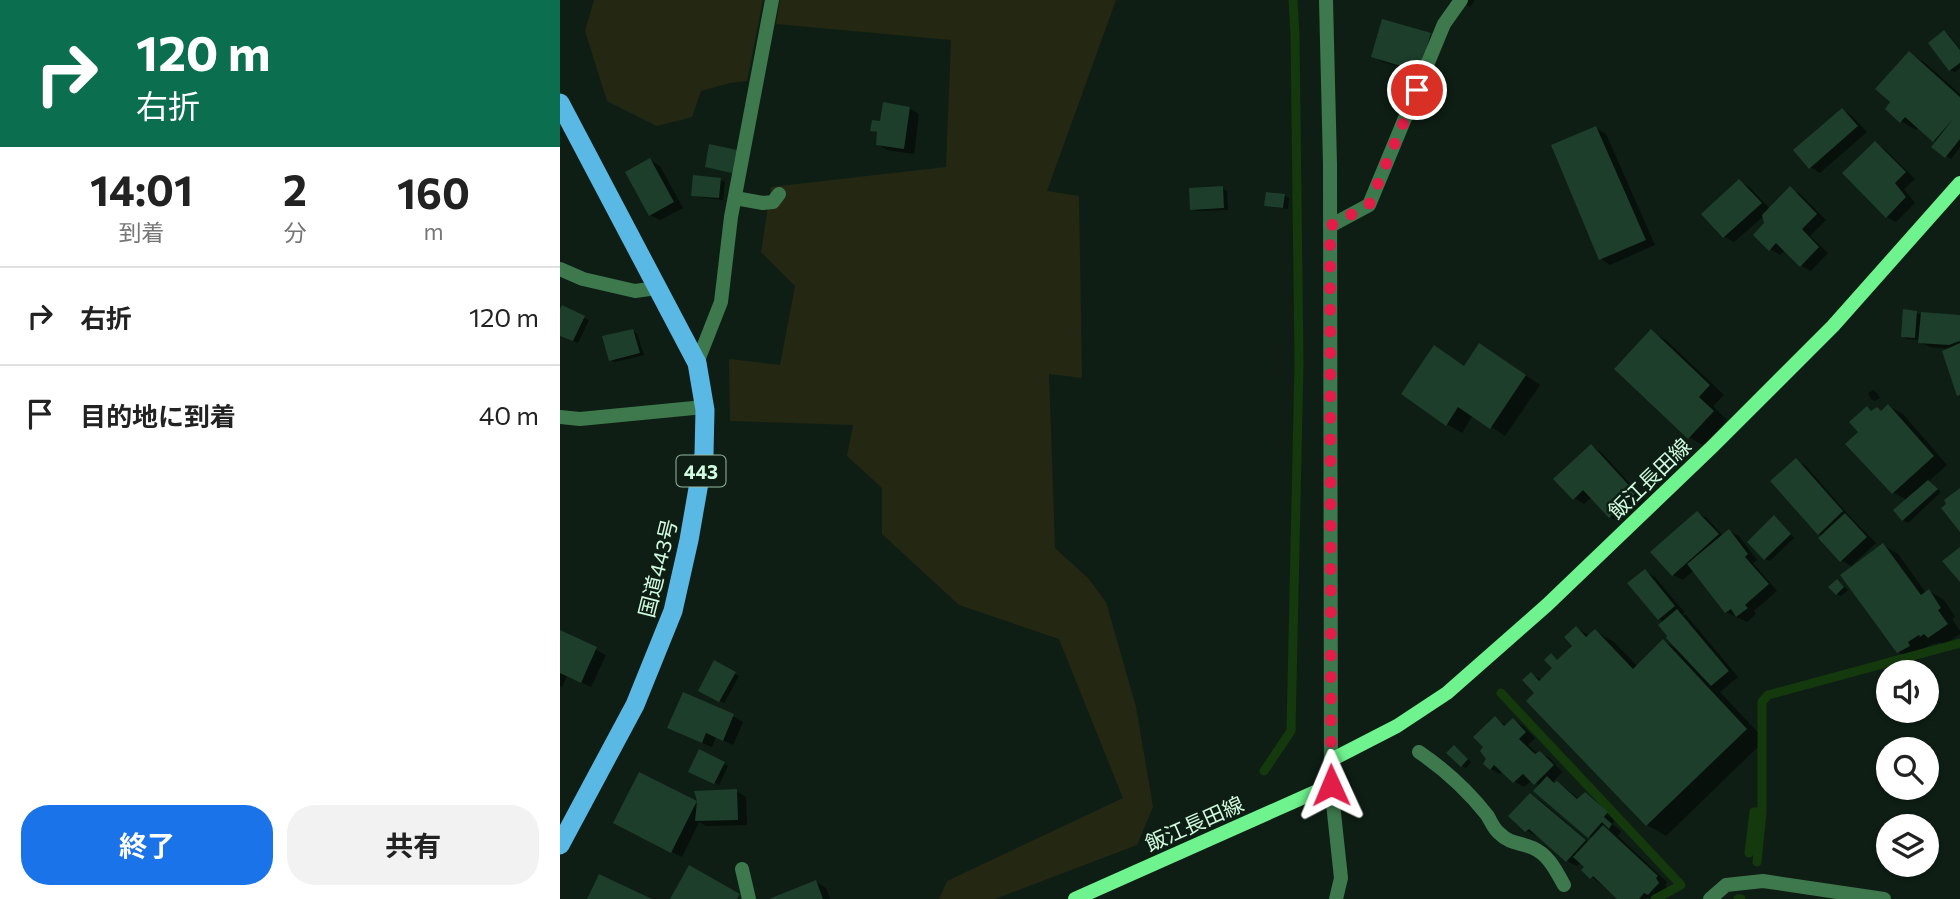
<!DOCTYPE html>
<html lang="ja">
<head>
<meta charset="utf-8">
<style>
  body { margin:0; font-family:Commissioner,"Noto Sans JP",sans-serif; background:#f2f2f2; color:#222; height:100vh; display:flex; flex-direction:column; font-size:26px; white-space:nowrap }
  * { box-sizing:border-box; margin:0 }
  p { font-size:23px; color:#767676 }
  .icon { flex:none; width:38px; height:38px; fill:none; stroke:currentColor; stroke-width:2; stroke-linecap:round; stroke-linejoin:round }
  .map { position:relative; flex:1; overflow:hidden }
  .panel { display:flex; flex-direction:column; background:#fff; width:560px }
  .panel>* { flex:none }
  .top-card { background:#0b6e4f; color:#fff; overflow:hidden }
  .buttons { position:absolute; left:1316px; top:660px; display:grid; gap:14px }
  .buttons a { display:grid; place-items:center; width:63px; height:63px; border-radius:50%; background:#fff; box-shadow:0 2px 5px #0004; font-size:35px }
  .pin { position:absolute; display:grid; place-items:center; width:60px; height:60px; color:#fff; margin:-30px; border:4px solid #fff; border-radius:50%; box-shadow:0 2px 7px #0007 }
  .me { position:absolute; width:77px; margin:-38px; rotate:359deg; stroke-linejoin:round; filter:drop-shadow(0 0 5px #0008) }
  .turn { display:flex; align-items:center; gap:24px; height:147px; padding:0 21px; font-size:32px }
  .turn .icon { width:91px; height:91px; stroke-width:2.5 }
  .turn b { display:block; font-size:49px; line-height:60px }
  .eta { display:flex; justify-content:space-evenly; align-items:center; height:119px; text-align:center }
  .eta b { font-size:42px; font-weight:700; line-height:49px }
  .action { display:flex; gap:14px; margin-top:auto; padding:14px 21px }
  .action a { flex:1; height:80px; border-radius:28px; background:#1a73e8; color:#fff; font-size:28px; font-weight:700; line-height:80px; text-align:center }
  .action a+a { background:#f2f2f2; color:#222 }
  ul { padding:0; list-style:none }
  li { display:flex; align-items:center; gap:21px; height:98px; padding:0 21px; border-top:2px solid #e0e0e0 }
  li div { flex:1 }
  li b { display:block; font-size:26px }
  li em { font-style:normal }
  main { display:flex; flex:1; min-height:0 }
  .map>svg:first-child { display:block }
  .green { fill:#242812 }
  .shadow { fill:#0007 }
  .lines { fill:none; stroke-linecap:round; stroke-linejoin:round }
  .stream { stroke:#14390d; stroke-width:9 }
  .building { fill:#1c3e2a }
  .minor { stroke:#3d794c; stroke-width:14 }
  .tertiary { stroke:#3d794c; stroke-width:14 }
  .secondary { stroke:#6ff38e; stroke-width:14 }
  .trunk { stroke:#5ab8e5; stroke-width:19 }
  .route { stroke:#e11d48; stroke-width:12; stroke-dasharray:0 21.6 }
  .labels { text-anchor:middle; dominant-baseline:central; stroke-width:5; stroke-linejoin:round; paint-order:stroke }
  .shield { fill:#0e1e14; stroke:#96b9a1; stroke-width:2 }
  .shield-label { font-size:19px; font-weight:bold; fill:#d0fbde }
  .street-label { font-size:21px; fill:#d0fbde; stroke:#0e1e14 }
</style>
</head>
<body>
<main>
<section class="panel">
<div class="top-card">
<div class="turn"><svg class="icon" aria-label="right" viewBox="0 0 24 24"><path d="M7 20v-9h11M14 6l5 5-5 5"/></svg><div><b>120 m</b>右折</div></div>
</div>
<div class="eta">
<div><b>14:01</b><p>到着</p></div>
<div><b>2</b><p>分</p></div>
<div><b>160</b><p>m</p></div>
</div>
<ul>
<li><svg class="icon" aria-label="right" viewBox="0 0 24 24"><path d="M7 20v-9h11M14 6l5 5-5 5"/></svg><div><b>右折</b></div><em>120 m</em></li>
<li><svg class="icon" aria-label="arrive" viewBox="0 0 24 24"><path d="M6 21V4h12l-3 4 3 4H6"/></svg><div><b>目的地に到着</b></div><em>40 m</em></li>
</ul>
<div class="action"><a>終了</a><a>共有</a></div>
</section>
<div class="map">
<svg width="1400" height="899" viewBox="0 0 1400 899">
  <rect width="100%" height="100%" fill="#0e1e14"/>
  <path class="green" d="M34,0h169l-16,81 -17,2 -29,8 -9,26 -35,9 -50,-25 -22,-70z
    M220,0h336l-69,191 32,5 3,182 -33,-4 6,174 33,30 18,24 30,105 17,100 -16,38 -142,54h-56l8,-18 176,-83 -64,-159 -100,-34 -77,-71v-46l-35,-32 6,-31 -123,-4 -1,-62 51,6 15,-79 -34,-34 10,-65 175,-20 5,-127 -175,-16z"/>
  <path class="shadow" d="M898,0h17l-5,7z
    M1384,32l5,3 11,14v19l-5,4 -5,-2z
    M870,35l10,5 -10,36 -47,-14 -10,-6z
    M1349,53l15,9 36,32v53l-9,12 -5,-3 -9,-13 -18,-16 -3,3 -15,-9 -8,-19z
    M349,108l10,6 -5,40 -27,-4 -10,-6 2,-10 -7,-4z
    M1283,110l9,6 15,16 -47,41 -10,-6z
    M1036,128l10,6 49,111 -45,20 -9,-6z
    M1315,143l10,6 30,30 -11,10 11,14 -19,19 -9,-5z
    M90,160l10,6 23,42 -23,12 -10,-5z
    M161,180l4,2 -2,18 -25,-3 -5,-2z
    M1179,181l10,6 21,22 20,-20 10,5 26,26 -16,16 18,17 -17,18 -10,-5 -16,-16 -5,5 -10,-6 -4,-26 -2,-7 -30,26 -9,-5 -21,-23z
    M662,188l5,3 1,19 -31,1 -5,-2z
    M725,196l4,2 -1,11 -17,-2 -5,-2z
    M3,308l26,12 -11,23 -18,-8v-23z
    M1356,313l7,3h37v80l-9,-47 -21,-2 -10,-5v-2l-13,-1 -5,-3z
    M73,331l4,3 7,21 -29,7 -5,-2z
    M1091,332l15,8 58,55 -11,11 14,14 -23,26 -15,-9z
    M934,354l46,31 -35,51 -32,-21 -11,18 -15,-9 18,-57z
    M1313,390l4,3 3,5 -5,3 -4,-2 -3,-6z
    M1328,406l15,8 44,51 -19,17 13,10 -33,31 -5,-3 -8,-10 12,-10 -14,-8 -32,-60 6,-24 6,4h9z
    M1031,446l10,6 44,48 -25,22 -10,-5 -18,-20 -8,7 -10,-6z
    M1236,460l10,6 45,52 25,25 -23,21 1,2 29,-21 15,9 28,39 3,-2 15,9 11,17 -3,2 8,12v3l-16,11 -5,-3 -3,2 -2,-1 -13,8 2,3 -10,7 -15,-9 -45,-85 -12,-7 -18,-24 -4,-2z
    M1138,513l10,6 15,17 6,-5 10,5 18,24 -4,3 24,28 -23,20 2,3 -9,8 -21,-10 -32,-42 -11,10 -10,-5z
    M1218,520l16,18 -24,23 -5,-2z
    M1085,571l10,6 29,35 -1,2 4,2 51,61 -18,15 45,48 -99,96 -19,-11 -110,-132 -6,-19 11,6 12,-12 -3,-12 8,5 16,-15 1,-18 14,8 5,-5 19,11 24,25 25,-26 14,8 -12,-27 -6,-3z
    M1277,581l11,9 -7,6 -4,-2z
    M0,632l46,23 -15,32 -24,-11 -5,11 -2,-1z
    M155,663l24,13 -15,27 -24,-13z
    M173,716l10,6 -10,23 -17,-8 -4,10 -33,-14z
    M935,718l12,8 6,-6 10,6 12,12 -7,7 10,9 2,-1 10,5 12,14 -9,10 14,7 12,10 6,-5 10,6 22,18 -5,6 9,7 -3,5 49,46 -2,3 3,4 -9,10 -4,-1 -36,1 -36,-29 3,-3 -5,-5 -4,4 -10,-5 -29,-27 -2,2 -10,-6 5,-35 10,6 48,41 4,-3 -57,-48 4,-5 -8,-6 -8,7 -10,-6 -11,-10 -3,3 -9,-5 -3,-10z
    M899,750l12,12 -5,6 -4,-2z
    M140,752l28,14 -9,19 -28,-14z
    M80,774l60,31 36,-14 10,6 1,28 -41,1 -7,-4 -17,35 -57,-29z
    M256,882l10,6 4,11h-56z"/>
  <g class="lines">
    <path class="stream" d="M941,693l180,192 -26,14
      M704,771l27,-40 8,-368 -4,-329 -2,-34
      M1189,853l5,-41h8
      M1197,862l5,-50v-110l6,-7 192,-52
      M1178,899h3"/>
  </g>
  <path class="building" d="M822,19l49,14 -11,39 -49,-15z
    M1384,30l16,20v13l-11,8 -21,-28z
    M1349,51l51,46v42l-15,19 -14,-11 22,-28 -20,23 -28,-25 -5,6 -15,-14 5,-7 -15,-13z
    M323,102l27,5 -6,42 -28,-4 1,-13 -7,-1 2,-11 8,1z
    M1282,108l16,18 -49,43 -16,-19z
    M1036,126l50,114 -47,20 -48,-115z
    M1315,141l31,31 -11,11 11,14 -20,21 -44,-45z
    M149,144l28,6 -5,23 -27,-6z
    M90,158l24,44 -25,14 -24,-44z
    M133,175l28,3 -2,20 -28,-2z
    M1179,179l23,24 -39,35 -22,-24z
    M663,186l1,22 -34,2 -1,-22z
    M1230,186l27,28 -15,15 17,18 -19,20 -24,-24 -7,8 -16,-16 11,-12 -2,-8z
    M706,192l19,2 -2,14 -19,-2z
    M2,305l23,11 -12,25 -13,-5v-27z
    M1343,309l14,2 -2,27 -14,-1z
    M1361,312l39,3v26l-11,4 -31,-2z
    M73,329l7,24 -31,8 -7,-25z
    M1091,329l59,56 -11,12 15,14 -26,28 -74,-70z
    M919,343l47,32 -36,54 -32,-22 -12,19 -45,-32 33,-49 30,21z
    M1400,343v52l-3,1 -15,-45z
    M1328,404l46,52 -42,38 -47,-50 13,-12 -9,-10 18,-16 4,5 6,-4 4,4z
    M1031,444l45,49 -27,25 -26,-28 -10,10 -20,-21z
    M1236,458l47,53 -25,24 -48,-54z
    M1368,480l10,9 -36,32 -9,-11z
    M1400,488v44l-19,-24 5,-4 -2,-4z
    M1137,511l22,23 -47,42 -22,-24z
    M1285,513l22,24 -27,25 -22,-24z
    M1214,515l17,19 -27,26 -17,-18z
    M1169,529l19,25 -3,3 24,27 -24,21 3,3 -12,9 -5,-8 -6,4 -38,-49z
    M1323,543l38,52 8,-6 12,19 -3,2 10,14 -20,14 -4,-4 -4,3 -1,-2 -11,7 2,4 -13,7 -57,-78z
    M1400,547v35l-18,-21z
    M1085,569l30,37 -17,14 -31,-37z
    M1277,579l7,8 -8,8 -8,-8z
    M1117,609l52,62 -18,15 -45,-48 1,-2 -9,-11z
    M1016,626l10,11 9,-8 38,40 30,-30 84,90 -101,97 -120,-125 8,-8 -12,-13 9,-8 8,9 13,-13 -8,-8 7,-7 6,7 15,-14 -8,-9z
    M0,630l37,17 -16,36 -21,-10z
    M154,660l22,12 -17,30 -21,-11z
    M123,692l51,22 -11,27 -17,-8 -4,10 -35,-15z
    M935,716l9,10 9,-8 13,14 -7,7 16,15 5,-3 14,14 -20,20 -11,-11 -10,9 -19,-18 -4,5 -7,-6 3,-5 -6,-8 3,-4 -10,-10z
    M894,745l14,14 -7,8 -15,-14z
    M139,749l26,13 -11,22 -26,-12z
    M79,772l58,29 -26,52 -58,-30z
    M987,776l7,7 3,-2 20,18 8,-7 23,20 -4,5 8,7 -3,5 -7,-7 -14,16 -55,-47z
    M177,789l1,31 -43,1 2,-20 -3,-10z
    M970,793l56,47 -20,22 -37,-33 -4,3 -17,-16z
    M1043,825l55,51 -2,2 3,5 -11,12 -4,-2 -5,6h-22l-24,-23 -3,3 -9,-9 3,-3 -11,-10z
    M129,865l51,29 -3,5h-67z
    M39,874l53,25h-65z
    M256,880l7,19h-54z"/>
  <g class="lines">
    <path class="minor" d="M175,198l28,5 10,-1 6,-8
      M770,226l39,-21 75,-181 17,-24
      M0,269l23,10 52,12 22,-3
      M137,363l24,-61 10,-85 41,-217
      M0,417l20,2 124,-12
      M859,752c25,17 49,39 68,63 4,6 6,13 12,18 12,12 21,9 34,15 16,7 23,23 31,37
      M182,869l7,30
      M1150,899l16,-14 37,-4 121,18"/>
    <path class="tertiary" d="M766,0l4,164 1,621 10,93 -5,21"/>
    <path class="secondary" d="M771,760l66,-34 50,-33 100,-88 166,-159 120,-120 127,-143
      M515,899l256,-114"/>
    <path class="trunk" d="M0,103l137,260 8,47 -1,44 -15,86 -16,71 -38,94 -75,140"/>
  </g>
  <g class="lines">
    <path class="route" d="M771,785l-1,-559 39,-21 48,-115"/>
  </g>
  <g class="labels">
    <rect class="shield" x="116.5" y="455.5" width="49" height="31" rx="5"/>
    <g class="shield-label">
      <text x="141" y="471">443</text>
    </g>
    <g class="street-label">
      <text transform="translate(1089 478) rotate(-44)">飯江長田線</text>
      <text transform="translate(97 568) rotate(-76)">国道443号</text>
      <text transform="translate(634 823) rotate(-24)">飯江長田線</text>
    </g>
  </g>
</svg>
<div class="buttons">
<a><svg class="icon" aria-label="sound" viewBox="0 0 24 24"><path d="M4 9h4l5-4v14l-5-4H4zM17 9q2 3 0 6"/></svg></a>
<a><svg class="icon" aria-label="search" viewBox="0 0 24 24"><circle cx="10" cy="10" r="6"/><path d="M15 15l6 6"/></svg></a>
<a><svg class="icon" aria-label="layers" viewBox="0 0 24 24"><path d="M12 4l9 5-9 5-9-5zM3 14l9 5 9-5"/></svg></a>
</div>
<div class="pin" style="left:857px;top:90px;background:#d93025"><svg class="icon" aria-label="arrive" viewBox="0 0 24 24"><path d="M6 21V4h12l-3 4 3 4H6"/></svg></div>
<svg class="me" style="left:771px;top:785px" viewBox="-20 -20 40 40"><path d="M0-17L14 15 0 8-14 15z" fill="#e11d48" stroke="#fff" stroke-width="4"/></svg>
</div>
</main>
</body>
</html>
